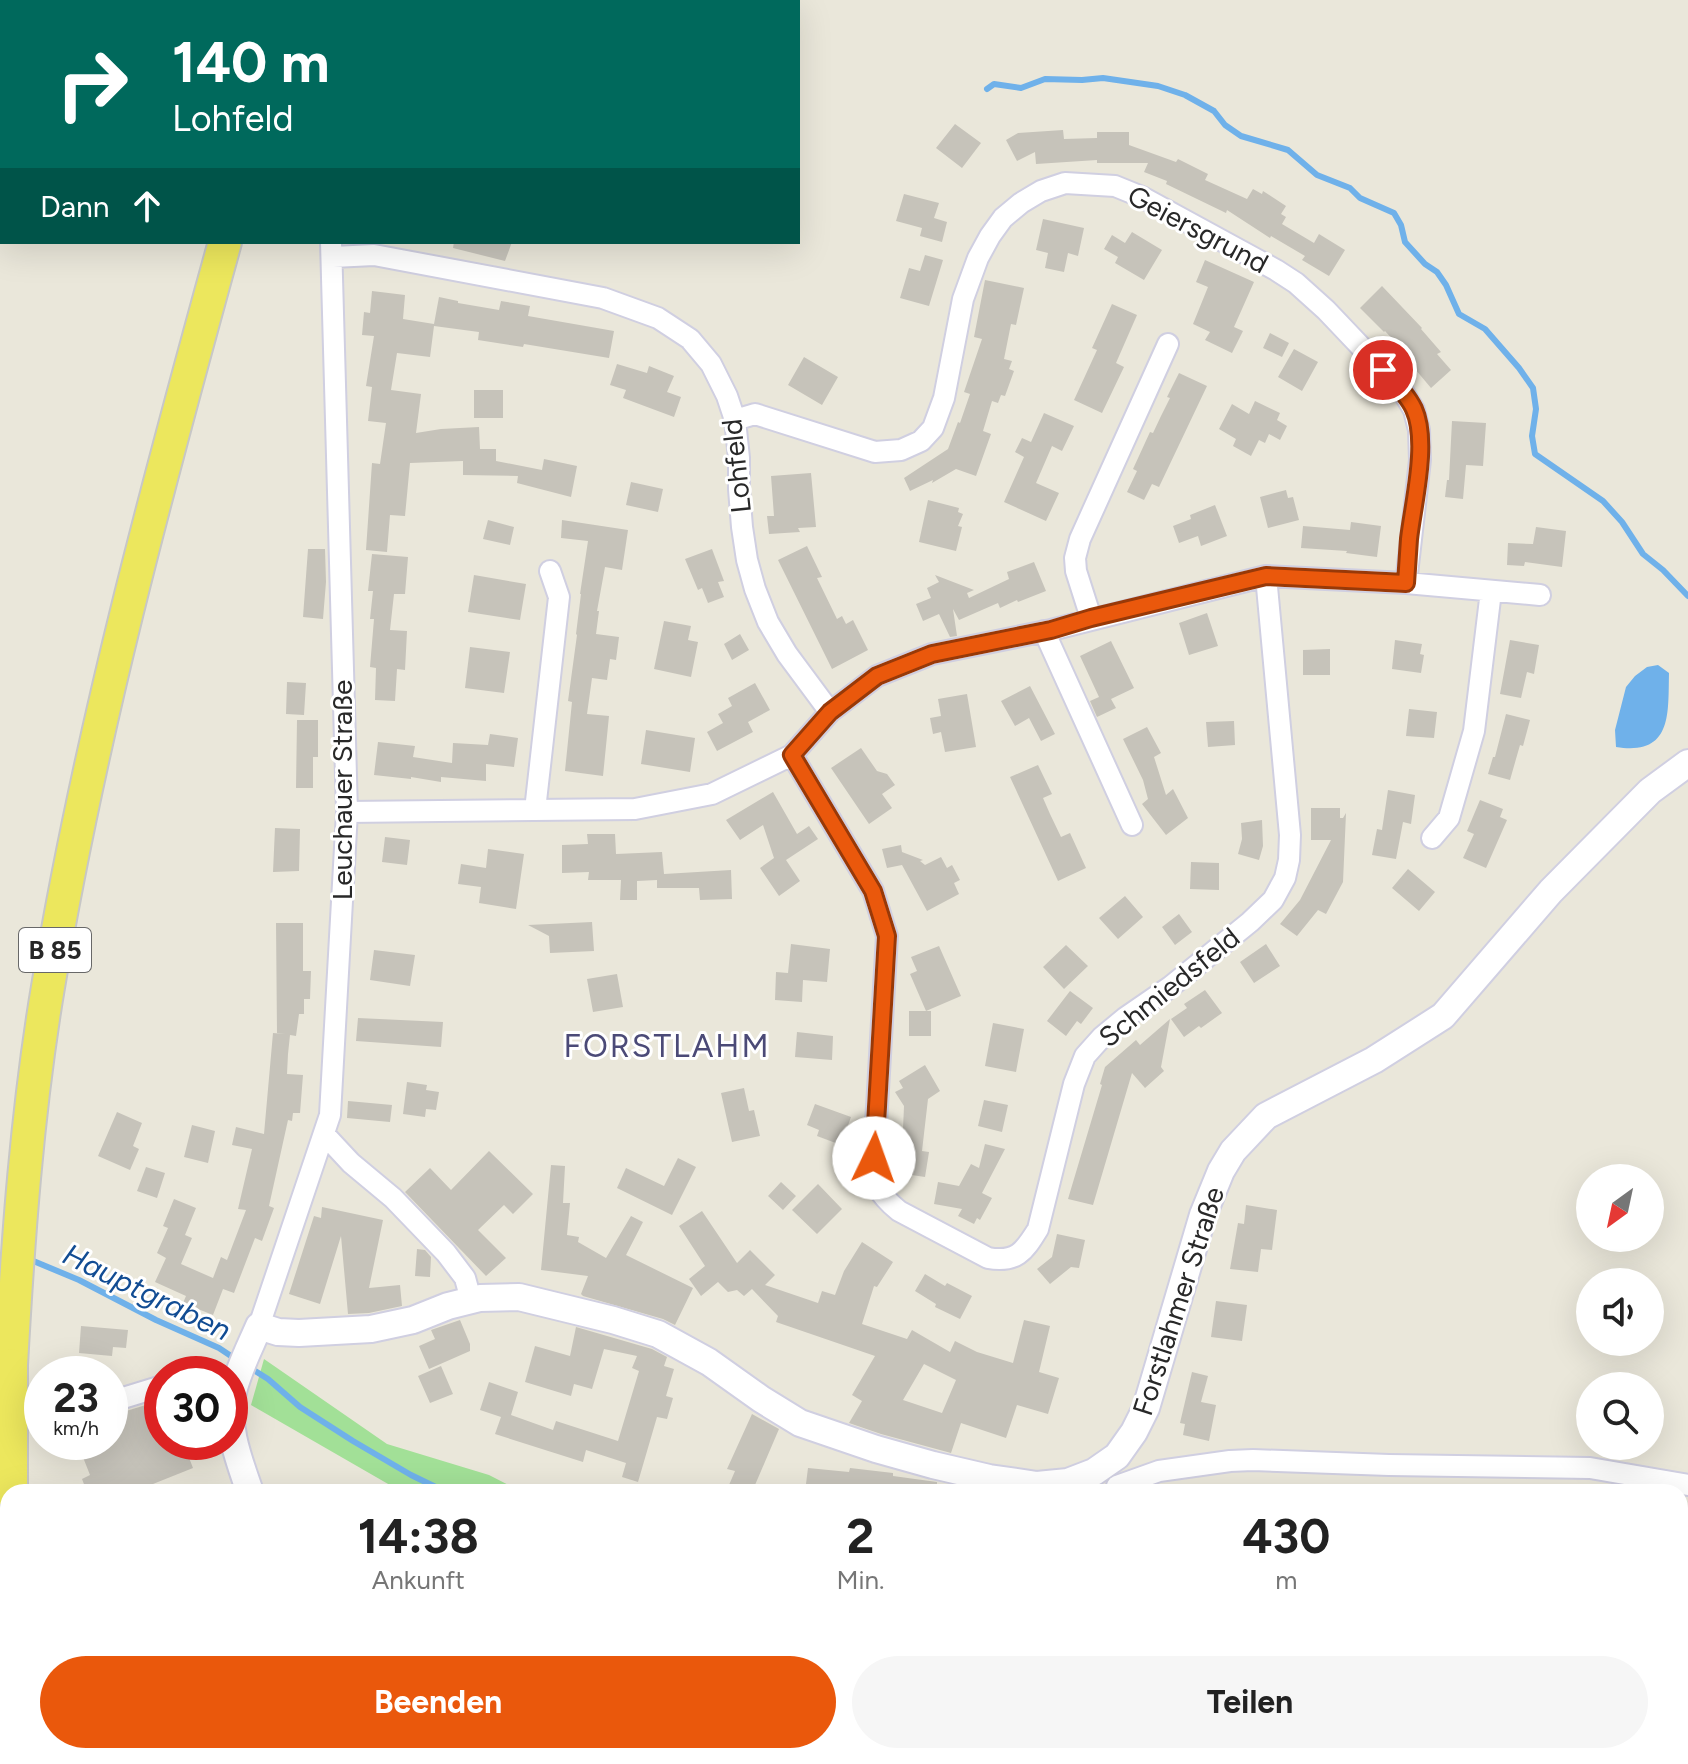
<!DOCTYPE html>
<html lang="de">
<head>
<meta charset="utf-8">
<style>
  body { margin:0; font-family:Figtree,sans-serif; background:#f6f6f6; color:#222; height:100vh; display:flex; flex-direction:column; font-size:30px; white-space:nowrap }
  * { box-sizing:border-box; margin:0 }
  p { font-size:26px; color:#767676 }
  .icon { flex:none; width:44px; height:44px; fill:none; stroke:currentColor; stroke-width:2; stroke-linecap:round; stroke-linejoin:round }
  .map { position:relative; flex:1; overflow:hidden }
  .sheet { position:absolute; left:0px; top:1484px; width:1688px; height:280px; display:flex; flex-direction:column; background:#fff; border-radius:24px 24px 0 0; box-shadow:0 8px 32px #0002 }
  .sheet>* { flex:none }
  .hud { position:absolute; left:0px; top:0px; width:800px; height:244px; box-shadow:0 8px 32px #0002; background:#00695c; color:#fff; overflow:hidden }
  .needle { width:52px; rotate:213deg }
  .controls { position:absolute; left:1576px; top:1164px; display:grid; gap:16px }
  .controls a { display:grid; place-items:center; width:88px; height:88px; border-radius:50%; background:#fff; box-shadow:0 8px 32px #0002; font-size:40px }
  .speed { position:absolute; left:24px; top:1356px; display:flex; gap:16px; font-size:40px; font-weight:700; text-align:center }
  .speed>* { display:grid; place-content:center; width:104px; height:104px; border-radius:50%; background:#fff; box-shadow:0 8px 32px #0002; line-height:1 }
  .speed small { font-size:20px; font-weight:400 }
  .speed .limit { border:12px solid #d22; background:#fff; color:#111 }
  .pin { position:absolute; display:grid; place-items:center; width:68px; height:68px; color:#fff; margin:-34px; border:4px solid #fff; border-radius:50%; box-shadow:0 2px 8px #0007 }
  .me { position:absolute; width:88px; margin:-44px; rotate:3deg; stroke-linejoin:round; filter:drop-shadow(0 0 6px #0008) }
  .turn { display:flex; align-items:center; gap:28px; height:168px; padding:0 40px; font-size:36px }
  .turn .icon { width:104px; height:104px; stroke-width:2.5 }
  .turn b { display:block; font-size:56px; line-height:68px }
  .then { display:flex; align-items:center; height:76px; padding:0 40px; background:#0003; gap:16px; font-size:30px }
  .eta { display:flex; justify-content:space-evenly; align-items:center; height:136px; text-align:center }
  .eta b { font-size:48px; font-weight:700; line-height:56px }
  .primary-button { display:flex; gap:16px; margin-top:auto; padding:16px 40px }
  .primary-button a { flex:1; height:92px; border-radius:48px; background:#ea580c; color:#fff; font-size:32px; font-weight:700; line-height:92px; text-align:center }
  .primary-button a+a { background:#f6f6f6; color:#222 }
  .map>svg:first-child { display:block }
  .green { fill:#a2e097 }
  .water { fill:#6fb1ea }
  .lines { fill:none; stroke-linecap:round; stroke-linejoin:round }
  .stream { stroke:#6fb1ea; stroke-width:6 }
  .building { fill:#c6c3ba; fill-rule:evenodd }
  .minor-casing { stroke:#d0cfe1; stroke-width:24 }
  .tertiary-casing { stroke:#d0cfe1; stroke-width:30 }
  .primary-casing { stroke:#c7c7c7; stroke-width:36 }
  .minor { stroke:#fff; stroke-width:20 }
  .tertiary { stroke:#fff; stroke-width:26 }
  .primary { stroke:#ece75d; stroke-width:32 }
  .primary-bridge-casing { stroke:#c7c7c7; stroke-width:36; stroke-linecap:butt }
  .primary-bridge { stroke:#ece75d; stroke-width:32 }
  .route-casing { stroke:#983908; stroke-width:20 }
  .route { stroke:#ea580c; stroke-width:14 }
  .labels { text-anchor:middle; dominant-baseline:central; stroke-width:6; stroke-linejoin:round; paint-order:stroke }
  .shield { fill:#fff; stroke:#686868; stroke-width:2 }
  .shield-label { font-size:26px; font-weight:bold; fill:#282828 }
  .street-label { font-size:28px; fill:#282828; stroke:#fff }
  .water-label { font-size:30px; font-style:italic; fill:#114c93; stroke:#fff }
  .quarter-label { font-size:32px; letter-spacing:2px; fill:#4b4a77; stroke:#fff }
</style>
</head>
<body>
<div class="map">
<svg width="1688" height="1764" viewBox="0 0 1688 1764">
  <rect width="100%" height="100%" fill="#eae7da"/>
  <path class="green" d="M264,1359l123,85 102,31 33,17h-120l-151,-87z"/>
  <path class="water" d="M1658,665l11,8c-1,40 4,83 -53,74l-1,-17 11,-43 9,-11 12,-9z"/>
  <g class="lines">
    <path class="stream" d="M987,89l7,-5 27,4 24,-9 37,1 21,-2 55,8 27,9 29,16 11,14 16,11 47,14 29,25 33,13 10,10 34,15 7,12 4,17 20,22 12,8 9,13 13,29 26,15 34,39 14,20 3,21 -4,27 3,18 68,47 19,21 21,32 20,16 25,26
      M31,1260l48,20 77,40 63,28 18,12
      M247,1366l21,13 32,28 53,34 58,34 35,17
      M782,1756l5,8"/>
  </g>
  <path class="building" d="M955,124l26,19 -19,25 -26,-20z
    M1063,130l1,9 33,-1v-6h32v13l47,17 2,-3 30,15 -3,6 42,19 6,-10 9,5 1,-3 23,15 -5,8 5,3 -4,7 32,19 5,-9 26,16 -16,26 -27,-16 3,-4 -34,-20 -1,2 -43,-28 -1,3 -60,-29 1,-3 -23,-9 4,-9h-51v-3l-61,4 -1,-12 -18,9 -11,-21 12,-7z
    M904,194l35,9 -5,15 13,4 -5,20 -22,-6 2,-8 -26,-7z
    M1043,219l41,9 -6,28 -10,-3 -4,19 -19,-4 3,-15 -12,-3z
    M1132,232l30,18 -18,30 -29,-17 3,-6 -14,-8 8,-14 13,8z
    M454,242h58l-7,19 -52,-13z
    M925,255l18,5 -14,46 -29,-8 9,-30 11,3z
    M1205,260l49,22 -20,45 9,4 -11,22 -27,-13 5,-8 -17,-8 15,-37 -12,-5z
    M985,280l39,8 -8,37 -5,-1 -7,35 8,2 -3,8 5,2 -9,25 -4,-1 -3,8 -6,-2 -9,30 8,3 -15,42 -20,-7 -24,14 1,-3 -23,11 -6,-13 44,-29 10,-27 2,1 10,-29 -6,-2 18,-53 -8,-2z
    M1382,286l40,42 -1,1 20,23 -4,2 14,16 -20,18 -21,-25 2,-2 -27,-30 -1,1 -24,-24z
    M372,291l33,4 -2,24 31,5 5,-27 19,4v2l41,7 2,-9 29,5 -2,10 86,15 -5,27 -85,-14 -1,3 -45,-7 1,-8 -45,-6 -4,31 -33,-4 -6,37 30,4 -5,39 25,-4 38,-2 1,22h16v12l46,9 2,-11 33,7 -6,31 -54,-14 1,-7 -55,-1v-14l-53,2 -5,53 -15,-1 -3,37 -21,-2 6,-87 8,1 6,-41 -18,-2 4,-34 -6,-1 8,-50 -12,-1 2,-23 6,1z
    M1112,304l25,11 -21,48 8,4 -22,46 -28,-13 23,-50 -5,-2z
    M1270,333l19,10 -7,14 -19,-9z
    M1294,349l24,13 -16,29 -24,-14z
    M804,357l34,20 -16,28 -34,-20z
    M617,364l30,9 2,-7 25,10 -7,16 14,5 -7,20 -51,-19 3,-8 -16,-5z
    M1179,373l28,13 -48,101 -7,-3 -8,16 -17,-8 10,-21 -4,-2 17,-37 3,1 8,-17 9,-18 -3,-1z
    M474,390h29v28h-29z
    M1255,401l25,12 -3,7 10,6 -7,14 -11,-6 -4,9 -6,-3 -8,16 -18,-10 3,-7 -17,-10 13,-25 17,10z
    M1044,413l30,13 -12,25 -10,-5 -16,37 23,10 -13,28 -42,-19 20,-45 -9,-5 7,-14 9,4z
    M1452,421l34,2 -3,43 -17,-1 -3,34 -18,-2 2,-17h2z
    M811,473l5,54 -18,1 2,4 -31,2 -2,-18h7l-3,-40z
    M631,482l32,7 -5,23 -32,-7z
    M1286,490l2,8 5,-1 6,23 -31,8 -8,-31z
    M928,500l31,8 -1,4 5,2 -5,12 4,1 -6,24 -37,-9z
    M1215,505l12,31 -26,10 -3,-10 -19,7 -6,-17 18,-7 -1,-4z
    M488,520l26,7 -4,18 -27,-6z
    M562,520l66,10 -6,40 -17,-3 -8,44h2l-3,23 23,3 -3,23 -6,-1 -3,21 -15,-2 -5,36 22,2 -6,60 -38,-5 7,-69 -4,-1 9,-66 -1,-1 5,-40h-1l8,-53 -27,-3z
    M1351,522l30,4 -4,31 -31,-4 1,-2 -46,-3 2,-22 47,4z
    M1536,527l30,4 -4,36 -37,-5 -1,4 -17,-1 1,-22 25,1z
    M807,546l15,31 -5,1 20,41 5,-3 4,8 7,-4 15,30 -36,19 -54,-109z
    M308,549h17l1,33 -3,37 -20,-2z
    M712,549l12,32 -6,1 6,15 -16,6 -6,-15 -4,2 -13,-31z
    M372,554l36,3 -3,37h-11l-4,36 17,1 -2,39 -8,-1 -2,32 -20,-1 1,-32 -6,-1 4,-48h-4l3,-28h-5z
    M1034,562l12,29 -28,11 -1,-2 -17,8 -2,-5 -39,17 -6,-11 4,27 -7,1 -11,-23 -16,7 -7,-17 15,-6 -4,-10 12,-6 -4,-7 39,15 -7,3 2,5 40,-19 -2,-7z
    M474,575l52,9 -6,36 -52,-8z
    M1207,613l11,33 -29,9 -10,-32z
    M664,621l27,5 -3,14 10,2 -7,35 -37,-8z
    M740,634l9,16 -17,10 -8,-16z
    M1395,640l27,4 -2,10 4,1 -3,18 -29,-4z
    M1510,640l29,5 -5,29 -7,-2 -6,26 -21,-4z
    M1111,641l23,47 -23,11 5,9 -19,9 -7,-16 9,-4 -19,-41z
    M470,647l40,5 -6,41 -39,-5z
    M1330,649v26h-27v-25z
    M287,682l19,1 -2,32 -18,-1z
    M755,683l15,27 -22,12 5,10 -36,19 -10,-19 16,-9 -5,-9 14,-8 -4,-8z
    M1030,686l25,48 -14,7 -12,-23 -14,8 -14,-25z
    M967,694l9,53 -31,5 -4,-20 -8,2 -3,-16 11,-2 -3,-17z
    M1409,709l28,3 -3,26 -28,-2z
    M1506,714l24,6 -7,26 -3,-1 -10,35 -22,-6 5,-17h2z
    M297,720h21v37h-5v31h-17z
    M1234,721l1,24 -27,2 -2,-25z
    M1147,727l14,26 -7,4 12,38 7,-6 15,29 -22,17 -24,-31 6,-5 -5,-19 -20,-41z
    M646,730l49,8 -5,34 -49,-8z
    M490,734l28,4 -4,29 -28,-3v17l-45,-4v5l-30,-5v2l-37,-4 4,-33 37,4 -2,11 39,6 1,-20 35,2z
    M861,748l16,23 10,3 8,11 -13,9 10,14 -23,16 -38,-56z
    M1038,765l14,29 -9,4 7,16 11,23 9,-4 16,35 -28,13 -48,-104z
    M1388,790l27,5 -4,29 -8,-2 -7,37 -24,-4 5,-26 5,1z
    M773,792l24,42 12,-8 9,13 -32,21 14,21 -21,15 -19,-28 14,-10 -11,-33 -23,15 -14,-20z
    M1480,800l23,9 -3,8 7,3 -21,48 -23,-10 11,-24 -7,-3z
    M1311,808h29v10h3l3,-5 -3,69 -17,32 -8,-4 -21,26 -17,-12 20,-24 31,-60h-20z
    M1262,820l1,26 -4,14 -21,-6 4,-15 -1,-16z
    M275,828l25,1 -1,42 -26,1z
    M587,834h28l1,20 46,-2 2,22 67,-4 1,29 -32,1 -1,-12h-42v-8l-20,1v19h-17l1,-20h-33l1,-8 -27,1v-28l26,-1z
    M385,837l25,3 -3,25 -25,-3z
    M901,845l1,7 21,8 -3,1 5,4 16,-8 6,11 5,-3 8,15 -6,3 5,11 -32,17 -25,-46 -15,3 -5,-19z
    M488,849l36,5 -8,55 -37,-6 2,-16 -23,-3 3,-20 25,4z
    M1191,862l28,1v27l-29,-1z
    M1408,869l27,23 -16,19 -27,-23z
    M1125,896l18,21 -25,22 -19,-21z
    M1179,914l13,18 -17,13 -13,-18z
    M592,922l2,29 -44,2 -1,-17 -21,-11z
    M276,923h27v48h8l-1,28h-6v15h-5l-3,22 -6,-1 -2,19 -1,20 16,1 -3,38h-7l-1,8 -4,-1 -19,86 5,2 -12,33 -7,-3 -21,55 -11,-4 -10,26 -30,-12 3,-7 -31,-14 11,-24 -9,-5 11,-25 -5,-2 11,-27 22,9 -11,27 7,3 -11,26 32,14 8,-21 6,3 19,-50 -8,-1 14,-60 -20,-4 4,-18 28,7 9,-101 12,1 -8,-1z
    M791,944l39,5 -3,33 -24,-2 -1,22 -27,-2 1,-28 12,1z
    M1266,944l14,22 -26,17 -14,-21z
    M1066,945l22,21 -24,23 -21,-22z
    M939,946l22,50 -35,15 -16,-37 7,-3 -6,-14z
    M374,950l41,5 -5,31 -40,-6z
    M617,974l6,33 -30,5 -6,-33z
    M1205,990l17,23 -21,15 -2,-2 -15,11 -13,-18 16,-11 -3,-4z
    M1070,991l23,17 -12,16 -4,-3 -11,15 -19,-15z
    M909,1011h22v25h-22z
    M358,1018l85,4 -2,25 -85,-6z
    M1170,1019l-9,48 3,4 -19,17 -13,-15 -39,132 -25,-6 34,-114 -2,-1 5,-17 31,-27 4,5z
    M993,1023l31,6 -8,43 -31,-6z
    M797,1032l36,4 -1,24 -37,-3z
    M925,1065l15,26 -12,8 -6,52 7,1 -4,25 -20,-3 -2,10 -13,-2 -2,-6 2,-13 8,1 5,-35 1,-23 -9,-14 8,-4 -4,-7z
    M407,1082l20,3 -1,5 13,2 -3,18 -10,-1 -1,8 -22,-3z
    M744,1088l5,23 5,-1 6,26 -28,6 -11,-49z
    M984,1100l24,5 -6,27 -24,-6z
    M348,1101l44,4 -2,17 -43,-4z
    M815,1104l36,13 -10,28 -24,-9 2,-6 -12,-5z
    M117,1112l25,11 -9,23 6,3 -9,21 -32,-14z
    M192,1125l23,6 -7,32 -24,-6z
    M985,1144l20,5 -23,44 10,5 -12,22 -3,-2 -3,6 -16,-8 4,-7 -28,-5 4,-22 21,4 12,-22 8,4z
    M489,1151l44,43 -20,20 -9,-9 -26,25 28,28 -20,18 -81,-84 25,-24 21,22z
    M678,1158l18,9 -24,48 -55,-27 9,-20 38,18z
    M551,1165l14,1 -2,37h7l-3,32 12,2 -1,5 28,16 25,-42 12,6 -17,33 67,33 -18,37 -12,-6 -80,-23 -2,-2 7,-18 -47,-6z
    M146,1167l19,6 -8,25 -20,-7z
    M781,1182l15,14 -13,14 -15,-14z
    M818,1184l24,25 -25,25 -25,-24z
    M1246,1205l31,5 -5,40 -11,-1 -3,23 -28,-3 8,-46 6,1z
    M322,1207l61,13 -14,68 31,-3 2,21 -33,7 -21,1 -7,-78 -21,68 -31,-10 25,-78 7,2z
    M702,1211l35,52 13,-13 25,25 -10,10 53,18 4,-12 13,4 9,-24 18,-29 31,20 -16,25 -3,-1 -12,38 45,15 5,-9 38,22 5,-11 22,11 36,11 11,-43 26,6 -11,46 20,6 -11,36 -31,-9 -11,33 -45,-15 -10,30 -70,-19 -32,-11 13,-22 -10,-6 23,-39 -99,-34 2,-6 -26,-27 -8,7 -7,-6 -9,2 -10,-10 -17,14 -12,-17 16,-13 -26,-40zM924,1364l32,16 -14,33 -39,-13z
    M1057,1234l28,6 -6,28 -8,-1 -21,17 -13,-15 15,-12z
    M417,1249l8,1 6,7 -1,20 -15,-1z
    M925,1274l20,12 2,-3 25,13 -12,23 -25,-12 1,-3 -21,-13z
    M1216,1301l31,4 -5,36 -31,-4z
    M460,1320l10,24v7l-41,18 -10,-23 16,-7 -4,-9z
    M81,1326l47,4 -2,18 -13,-1 -1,9 -33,-3z
    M576,1327l76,22 15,8 -3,9 10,3 -8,27 7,2 -6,21 -10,-2 -19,65 -16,-5 4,-14 -40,-13 -3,12 -88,-28 6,-17 -21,-7 9,-28 29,10 -7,23 42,15 3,-9 62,20 21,-70 -7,-3 5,-12 -33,-7 -12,40 -18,-5 -3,12 -46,-14 10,-36 35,10z
    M441,1366l12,28 -23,9 -12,-27z
    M1192,1372l16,4 -7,26 15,3 -7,36 -26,-6 2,-11 -5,-1z
    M162,1400v42h21l10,26 -60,24h-46l-5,-13 8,-4 -13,-33h33v-26z
    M752,1414l27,15 -27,63h-26l9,-21 -8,-2z
    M808,1468l41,4 1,-4 43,5v3l44,6v10h-132z"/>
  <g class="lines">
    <defs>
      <path id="minor" d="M333,257l41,-2 229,43 55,20 32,21 21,25 16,32 8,24 4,38v31l3,38 5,33 8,29 13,33 19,32 43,58
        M735,420l20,-6 120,38 26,-2 20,-9 12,-13 11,-30 19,-99 15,-41 12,-22 13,-18 18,-15 20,-12 24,-8 50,3 27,11 134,73 20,13 30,27 76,80 12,20 5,20 1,30 -14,123
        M1091,618l-15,-47 -1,-13 5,-19 88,-195
        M1044,631l88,194
        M792,755l81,136 14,45 -13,222c0,27 4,36 25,53l89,47c28,5 36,-6 50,-29l36,-145 11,-28 17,-19 23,-19 45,-31 80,-65 23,-22 12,-22 4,-18 1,-25 -24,-259
        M535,810l24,-213 -9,-26
        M347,812l288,-3 77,-15 80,-39 38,-43 47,-36 55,-22 119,-24 215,-54 140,7 134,12
        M1432,838l17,-20 25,-87 17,-140
        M324,1134l27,29 42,35 53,55 19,25 6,22
        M259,1326l71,-211 17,-303 -16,-570
        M2,1402l40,5
        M110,1402l52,-16
        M1117,1486l42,-15 71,-10 23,-1 136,5 201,3 98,17
        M307,1756l1,8
        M1102,1756l3,8"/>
      <path id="tertiary" d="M250,1492c-11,-32 -25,-66 -17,-100 5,-22 17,-45 26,-66l19,6 21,1 72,-4 42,-9 35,-14 32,-8 39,-1 94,23 45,14 51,28 52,37 39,24 76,26 57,16 56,13 48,7 31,-3 26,-10 23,-16 17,-24 12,-24 57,-193 18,-44 12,-20 33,-35 108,-56 69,-44 108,-125 99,-100 38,-28"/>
      <path id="primary" d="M288,2v-2
        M11,1365c7,-126 16,-253 37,-378 42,-252 109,-499 177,-745
        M11,1444v48
        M22,1756l1,8"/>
    </defs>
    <use href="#minor" class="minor-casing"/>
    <use href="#tertiary" class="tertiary-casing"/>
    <use href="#primary" class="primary-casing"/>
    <use href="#minor" class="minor"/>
    <use href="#tertiary" class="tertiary"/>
    <use href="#primary" class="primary"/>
    <defs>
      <path id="primary-bridge" d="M11,1444v-79"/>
    </defs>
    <use href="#primary-bridge" class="primary-bridge-casing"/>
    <use href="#primary-bridge" class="primary-bridge"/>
  </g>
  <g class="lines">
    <defs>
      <path id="route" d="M874,1158l13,-222 -14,-45 -81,-136 38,-43 47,-36 55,-22 119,-24 40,-12 175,-42 140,7c1,-15 2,-29 3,-44 4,-35 20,-97 5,-130 -7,-15 -20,-27 -31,-39"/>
    </defs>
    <use href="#route" class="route-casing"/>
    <use href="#route" class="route"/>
  </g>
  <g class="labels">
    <rect class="shield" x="19" y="928" width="72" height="44" rx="6"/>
    <g class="shield-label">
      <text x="55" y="950">B 85</text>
    </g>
    <g class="street-label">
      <text transform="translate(1198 229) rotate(28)">Geiersgrund</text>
      <text transform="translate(736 466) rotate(-96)">Lohfeld</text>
      <text transform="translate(342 790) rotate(-90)">Leuchauer Straße</text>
      <text transform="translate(1169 987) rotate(-39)">Schmiedsfeld</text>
      <text transform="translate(1178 1301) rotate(-72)">Forstlahmer Straße</text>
    </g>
    <g class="water-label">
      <text transform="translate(147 1292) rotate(26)">Hauptgraben</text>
    </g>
    <g class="quarter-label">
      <text x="667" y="1046">FORSTLAHM</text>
    </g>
  </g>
</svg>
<div class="controls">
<a><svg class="needle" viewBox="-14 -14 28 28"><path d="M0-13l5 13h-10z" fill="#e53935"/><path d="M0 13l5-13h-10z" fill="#767676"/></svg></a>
<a><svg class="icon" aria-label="sound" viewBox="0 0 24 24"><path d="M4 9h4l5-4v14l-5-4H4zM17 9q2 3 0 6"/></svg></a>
<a><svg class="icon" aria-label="search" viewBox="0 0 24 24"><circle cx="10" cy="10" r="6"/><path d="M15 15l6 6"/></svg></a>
</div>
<div class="speed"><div>23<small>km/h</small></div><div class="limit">30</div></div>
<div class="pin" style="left:1383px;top:370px;background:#d93025"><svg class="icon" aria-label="arrive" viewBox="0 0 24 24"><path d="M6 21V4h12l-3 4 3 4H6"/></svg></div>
<svg class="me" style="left:874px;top:1158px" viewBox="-20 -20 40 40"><circle r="19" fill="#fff"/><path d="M0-13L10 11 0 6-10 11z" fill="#ea580c"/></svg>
<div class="hud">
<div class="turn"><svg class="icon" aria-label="right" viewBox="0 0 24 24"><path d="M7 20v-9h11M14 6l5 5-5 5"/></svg><div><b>140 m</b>Lohfeld</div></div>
<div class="then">Dann<svg class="icon" aria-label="ahead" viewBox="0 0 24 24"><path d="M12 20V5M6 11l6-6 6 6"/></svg></div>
</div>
<section class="sheet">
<div class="eta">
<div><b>14:38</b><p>Ankunft</p></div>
<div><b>2</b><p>Min.</p></div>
<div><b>430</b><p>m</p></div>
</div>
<div class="primary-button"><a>Beenden</a><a>Teilen</a></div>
</section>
</div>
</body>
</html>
